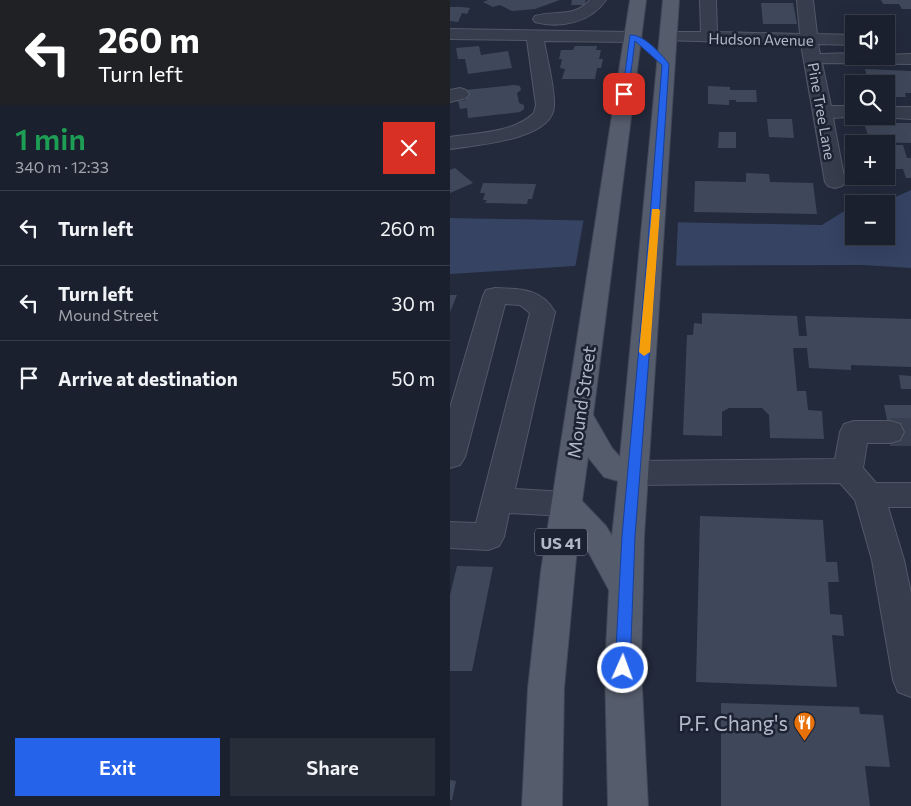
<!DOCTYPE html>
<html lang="en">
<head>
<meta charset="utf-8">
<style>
  body { margin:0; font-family:Commissioner,sans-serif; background:#272d39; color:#f1f3f6; height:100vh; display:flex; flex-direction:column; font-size:19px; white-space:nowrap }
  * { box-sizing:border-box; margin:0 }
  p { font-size:16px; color:#9fa3aa }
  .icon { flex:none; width:28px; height:28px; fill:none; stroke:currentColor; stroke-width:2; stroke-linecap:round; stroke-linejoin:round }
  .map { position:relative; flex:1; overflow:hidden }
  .drawer { display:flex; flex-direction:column; background:#1a202d; width:450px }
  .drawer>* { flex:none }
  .guide { background:#202124; color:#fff; overflow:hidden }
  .tools { position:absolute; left:395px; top:15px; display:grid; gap:10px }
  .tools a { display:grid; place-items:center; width:50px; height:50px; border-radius:0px; background:#1a202d; box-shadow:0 5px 20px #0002,0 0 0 1px #383e49; font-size:25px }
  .pin { position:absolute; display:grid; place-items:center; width:42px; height:42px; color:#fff; margin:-21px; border-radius:10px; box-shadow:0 2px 8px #0006 }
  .me { position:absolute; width:55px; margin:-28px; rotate:2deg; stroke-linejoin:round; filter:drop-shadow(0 0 4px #0008) }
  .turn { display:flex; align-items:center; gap:18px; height:105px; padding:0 15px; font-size:22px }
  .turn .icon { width:65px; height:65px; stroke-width:2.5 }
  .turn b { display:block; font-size:35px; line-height:42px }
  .round { display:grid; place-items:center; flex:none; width:52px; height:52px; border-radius:0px; background:#272d39 }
  .summary { display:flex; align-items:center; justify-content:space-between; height:85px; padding:0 15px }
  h1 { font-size:30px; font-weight:600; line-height:38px; color:#1e9e55 }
  .button { display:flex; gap:10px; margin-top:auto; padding:10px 15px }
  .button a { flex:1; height:58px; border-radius:0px; background:#2563eb; color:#fff; font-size:20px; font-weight:600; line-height:58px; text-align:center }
  .button a+a { background:#272d39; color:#f1f3f6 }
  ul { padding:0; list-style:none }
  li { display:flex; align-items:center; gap:15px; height:75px; padding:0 15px; border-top:1px solid #383e49 }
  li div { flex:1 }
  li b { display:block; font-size:19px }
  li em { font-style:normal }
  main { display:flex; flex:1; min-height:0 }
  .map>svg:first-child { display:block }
  .water { fill:#364363 }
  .pier { fill:#232a3c }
  .building { fill:#3f485b }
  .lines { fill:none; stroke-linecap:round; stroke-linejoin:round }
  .minor-tunnel { stroke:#383f51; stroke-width:28; stroke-dasharray:28 14; stroke-linecap:butt }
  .minor-casing { stroke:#525867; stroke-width:2 }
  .major-casing { stroke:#404655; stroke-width:2 }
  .minor { fill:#373d4c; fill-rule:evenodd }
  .major { fill:#555c6c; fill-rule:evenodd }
  .route { fill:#2563eb; stroke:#184099 }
  .slow { fill:#f59e0b }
  .labels { text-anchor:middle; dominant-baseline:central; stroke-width:5; stroke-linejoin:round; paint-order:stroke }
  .far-street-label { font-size:15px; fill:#b2b8c8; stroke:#1c2231 }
  .shield { fill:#1c2231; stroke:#858b9b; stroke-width:1 }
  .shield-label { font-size:16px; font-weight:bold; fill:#b2b8c8 }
  .street-label { font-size:18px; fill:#b2b8c8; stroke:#1c2231 }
  .near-poi-label { font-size:21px; fill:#b2b8c8; stroke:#1c2231; text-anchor:end }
</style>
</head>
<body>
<main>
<section class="drawer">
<div class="guide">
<div class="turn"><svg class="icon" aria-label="left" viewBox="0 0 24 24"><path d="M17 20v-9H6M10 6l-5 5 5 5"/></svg><div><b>260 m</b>Turn left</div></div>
</div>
<div class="summary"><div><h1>1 min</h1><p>340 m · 12:33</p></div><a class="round" style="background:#d93025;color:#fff"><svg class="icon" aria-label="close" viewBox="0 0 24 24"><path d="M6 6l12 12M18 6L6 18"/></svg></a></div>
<ul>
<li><svg class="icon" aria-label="left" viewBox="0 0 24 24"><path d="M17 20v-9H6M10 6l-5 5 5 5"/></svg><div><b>Turn left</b></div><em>260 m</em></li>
<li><svg class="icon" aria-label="left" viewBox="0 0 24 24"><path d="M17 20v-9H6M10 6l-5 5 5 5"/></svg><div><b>Turn left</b><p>Mound Street</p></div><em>30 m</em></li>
<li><svg class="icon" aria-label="arrive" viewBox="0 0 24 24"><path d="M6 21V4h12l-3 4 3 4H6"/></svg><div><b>Arrive at destination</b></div><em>50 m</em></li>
</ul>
<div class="button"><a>Exit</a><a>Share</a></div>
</section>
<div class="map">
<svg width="461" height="806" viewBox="0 0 461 806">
  <rect width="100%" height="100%" fill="#232a3c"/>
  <path class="water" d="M461,190v78l-49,-3 -288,1 -124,8v-56l372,7 32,-20v31h32v-32h-6z"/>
  <path class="pier" d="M134,218l94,2 -2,48h-101z"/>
  <path class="building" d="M38,0h72l-25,9 -23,2 -12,-6 -7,2 -10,-5z
    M122,0h14l-2,5h-13z
    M431,0h30v9h-9l-3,-5h-16z
    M311,3h32l4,21h-34z
    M0,7h11l9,1 -3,6 -5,-1 -4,9 -8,-1z
    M29,46l2,9 27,-4 4,17 -44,6 -3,-15h-7l-2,-11z
    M125,46h22l-1,4h5l-2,9h4l-2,9h-4l-2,11h-33l3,-10 -5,-1 2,-9h-3l2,-9h12z
    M415,69l46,2v22h-6l1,4h-20v-13h-17z
    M64,85l6,1 1,4 -4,3 2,10 5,2v4l-4,3 -52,6 -1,-10 -7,1 -2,-8 8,-1 -1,-10z
    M258,86l22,1v3h26l1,12h-21v-2h-7v5l-21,-1z
    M317,119h25l2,19 -25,-1z
    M414,123h47v20l-41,-1z
    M269,132h17v16h-18z
    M437,145h16l4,13h4v20h-5l-3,-9h-17v-17h3z
    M5,168l18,15 -23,10v-23z
    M296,173l23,1 1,8 43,1 4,31 -123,-2 1,-31 51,1z
    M33,183l53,1 -4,15h-4l-1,5 -42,-1 2,-3h-4l2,-7h-5z
    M0,295h7l-7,17z
    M252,313l95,3 2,20h8l-2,-20 106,3v48l-60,-2v5l-42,-2 -2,-20h-14l4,43h9l2,19 14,1 2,28 -54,-1 -1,-23 -7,-7h-33l-7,4v24l-39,-1 4,-100h6l1,-12 8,1z
    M449,375l12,1v13h-10z
    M434,405h27v40h-19z
    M250,516l123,4 3,42h11l2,20h-11l2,32 12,1 2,21 -12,-1 5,52 -141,-5z
    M7,566l36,1 -21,104h-22v-76z
    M271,703l138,4 1,7 23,1 7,52 -25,-1 5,40h-149z
    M0,780l6,1 -4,19h-2z"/>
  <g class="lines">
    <path class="minor-tunnel" d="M440,432h21"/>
    <defs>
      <path id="minor" d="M140,0h16c-15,22 -45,29 -71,22l-2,-3 2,-3c21,-6 39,2 55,-16z
        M250,0h16l1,32 83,2 -3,-34h16l4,34 37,1v10l-36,-1 2,10 34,-1v3l57,-2v10l-89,-1 9,43h23v10h6l-27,2 12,64 -3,4 -7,2 -7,-2 -3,-4 -24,-138 -139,-4 -2,-4 2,-4h39z
        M0,29l182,3 6,1 2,4 -2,4 -6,1 -88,-1c3,18 11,47 10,65 -1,34 -78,39 -104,43v-12c27,-4 63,-4 84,-24l2,-8 -9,-65 -77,-1z
        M10,88l6,2 3,4 -3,4 -16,4v-12z
        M436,107h25v12l-32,-2 7,-1z
        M45,288c25,1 46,0 60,24l-40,177 51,3 11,3 4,9 -4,9 -11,3 -57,-3 -5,24 -5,9 -11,4 -38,-2v-26l26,1 54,-210 -10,-8 -15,-1 -40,153 -5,8 -10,3v-60l33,-112 3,-6z
        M404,421h36l10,3 4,8 -4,8 -10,3h-23l-4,25 13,15h35v24h-23l16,53 7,33v104l-13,-5 -5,-12 -21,-120 -17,-60 -15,-17 -206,2 -10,-4 -5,-8 5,-8 10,-4 201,-2 5,-27 4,-8z"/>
      <path id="major" d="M180,0h16l-53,415 19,33 8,9 43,-457h16l-35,536 -3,132 7,138h-40l-3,-138 4,-78 -25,-46 -6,-7 -14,151 -2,118h-40l6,-118 13,-117zM138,457l16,20 14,4 -6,55 -6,-10 -24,-25z"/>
    </defs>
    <use href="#minor" class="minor-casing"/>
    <use href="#major" class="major-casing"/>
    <use href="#minor" class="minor"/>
    <use href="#major" class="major"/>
  </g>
  <path class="route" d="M180,35c14,-1 31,19 39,29l-14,216 -20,256 -5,132 -2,5 -5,2 -5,-2 -3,-5 7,-132 23,-256 17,-215 -27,-24 -7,53 -6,2z"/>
  <path class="slow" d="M202,209h7l1,2 -10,141 -6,4 -5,-4z"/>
  <defs>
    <symbol id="restaurant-pin" viewBox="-11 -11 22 30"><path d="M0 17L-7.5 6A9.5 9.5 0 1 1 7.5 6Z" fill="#e8710a" stroke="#1c2231"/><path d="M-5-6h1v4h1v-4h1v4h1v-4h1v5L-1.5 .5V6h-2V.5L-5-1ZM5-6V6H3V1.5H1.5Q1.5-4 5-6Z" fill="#fff"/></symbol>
  </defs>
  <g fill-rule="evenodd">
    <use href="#restaurant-pin" x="342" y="710" width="25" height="34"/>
  </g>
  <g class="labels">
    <g class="far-street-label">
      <text transform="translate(311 39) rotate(1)">Hudson Avenue</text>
      <text transform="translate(372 111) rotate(80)">Pine Tree Lane</text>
    </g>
    <rect class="shield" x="85" y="528.5" width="52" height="27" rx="4"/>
    <g class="shield-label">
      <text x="111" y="542">US 41</text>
    </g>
    <g class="street-label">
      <text transform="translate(131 402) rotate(-82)">Mound Street</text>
    </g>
    <g class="near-poi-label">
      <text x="338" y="722">P.F. Chang's</text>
    </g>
  </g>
</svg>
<div class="tools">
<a><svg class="icon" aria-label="sound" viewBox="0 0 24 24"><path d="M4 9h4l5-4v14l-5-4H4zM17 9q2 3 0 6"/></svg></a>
<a><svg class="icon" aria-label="search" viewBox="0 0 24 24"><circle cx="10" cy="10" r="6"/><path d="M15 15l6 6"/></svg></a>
<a>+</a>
<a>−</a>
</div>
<div class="pin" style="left:174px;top:94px;background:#d93025"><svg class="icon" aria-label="arrive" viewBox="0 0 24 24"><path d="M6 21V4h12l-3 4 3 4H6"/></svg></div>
<svg class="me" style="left:173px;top:668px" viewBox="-20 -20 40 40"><circle r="17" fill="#2563eb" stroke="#fff" stroke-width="3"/><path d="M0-11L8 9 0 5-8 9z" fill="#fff"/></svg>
</div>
</main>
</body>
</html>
